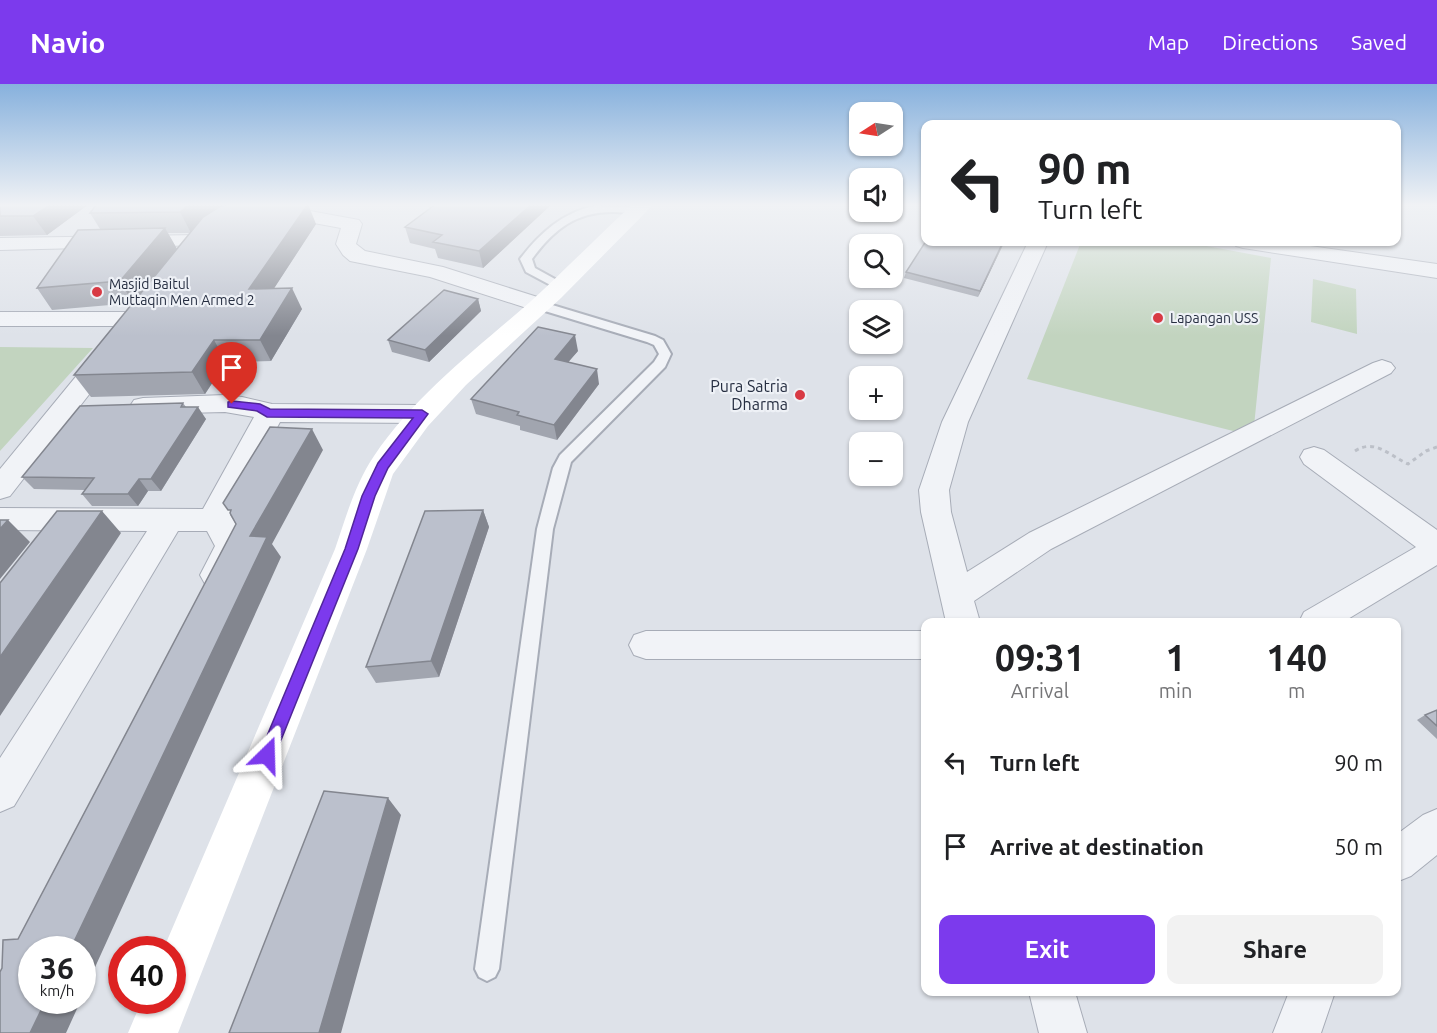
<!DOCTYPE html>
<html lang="en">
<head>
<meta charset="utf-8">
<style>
  body { margin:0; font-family:Ubuntu,sans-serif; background:#f2f2f2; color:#202124; height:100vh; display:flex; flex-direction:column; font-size:22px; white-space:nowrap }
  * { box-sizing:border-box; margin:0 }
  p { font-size:20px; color:#757577 }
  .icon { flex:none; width:33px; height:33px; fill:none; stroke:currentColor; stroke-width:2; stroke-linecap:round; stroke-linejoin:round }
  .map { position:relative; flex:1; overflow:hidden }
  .panel { position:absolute; left:921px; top:534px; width:480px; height:378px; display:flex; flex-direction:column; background:#fff; border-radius:12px; box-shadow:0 2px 4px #0004 }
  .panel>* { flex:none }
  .hud { position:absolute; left:921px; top:36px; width:480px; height:126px; border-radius:12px; box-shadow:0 2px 4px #0004; background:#fff; color:#202124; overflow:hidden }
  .needle { width:39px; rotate:258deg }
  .tools { position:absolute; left:849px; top:18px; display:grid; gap:12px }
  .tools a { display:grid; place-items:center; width:54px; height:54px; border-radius:12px; background:#fff; box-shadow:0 2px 4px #0004; font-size:30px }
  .speed { position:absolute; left:18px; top:852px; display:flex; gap:12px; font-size:30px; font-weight:700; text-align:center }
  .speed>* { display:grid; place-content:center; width:78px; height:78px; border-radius:50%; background:#fff; box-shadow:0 2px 4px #0004; line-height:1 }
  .speed small { font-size:15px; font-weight:400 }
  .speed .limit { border:9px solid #d22; background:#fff; color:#111 }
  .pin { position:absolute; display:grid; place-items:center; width:51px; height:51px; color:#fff; margin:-62px -26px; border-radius:50% 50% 50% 0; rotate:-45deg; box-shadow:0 0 6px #0007 }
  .pin .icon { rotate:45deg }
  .me { position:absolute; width:66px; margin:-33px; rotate:22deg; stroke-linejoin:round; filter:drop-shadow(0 0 4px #0008) }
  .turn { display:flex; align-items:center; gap:21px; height:126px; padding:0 18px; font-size:27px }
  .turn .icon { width:78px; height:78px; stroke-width:2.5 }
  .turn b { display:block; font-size:42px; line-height:51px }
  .eta { display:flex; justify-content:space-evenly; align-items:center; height:102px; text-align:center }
  .eta b { font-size:36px; font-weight:700; line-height:42px }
  .action { display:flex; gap:12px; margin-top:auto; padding:12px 18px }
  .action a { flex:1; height:69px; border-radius:12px; background:#7c3aed; color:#fff; font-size:24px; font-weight:700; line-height:69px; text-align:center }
  .action a+a { background:#f2f2f2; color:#202124 }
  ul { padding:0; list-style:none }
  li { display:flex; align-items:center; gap:18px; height:84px; padding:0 18px }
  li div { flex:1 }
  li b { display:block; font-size:22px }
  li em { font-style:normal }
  header { display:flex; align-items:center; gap:36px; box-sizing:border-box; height:84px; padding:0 30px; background:#7c3aed; color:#fff }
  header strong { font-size:28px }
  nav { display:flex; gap:33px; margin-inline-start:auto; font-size:21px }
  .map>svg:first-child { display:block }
  .green { fill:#c2d4bf }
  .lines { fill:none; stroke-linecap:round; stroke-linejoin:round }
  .lane-casing { stroke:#a7acb7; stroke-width:4 }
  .street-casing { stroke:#a7acb7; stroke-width:2 }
  .path { stroke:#bcc0c8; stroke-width:3; stroke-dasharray:4 4; stroke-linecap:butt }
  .lane { fill:#f1f3f7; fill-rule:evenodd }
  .street { fill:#f1f3f7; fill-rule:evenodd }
  .secondary { fill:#fff; fill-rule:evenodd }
  .wall { fill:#a1a5af; fill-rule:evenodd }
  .shaded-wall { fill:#83868f }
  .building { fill:#bbc0cc; stroke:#83868f; stroke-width:1.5 }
  .route { fill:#7c3aed; stroke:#51269a; stroke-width:1.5 }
  .poi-dot { fill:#d83a44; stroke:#eef1f6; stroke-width:2 }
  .labels { text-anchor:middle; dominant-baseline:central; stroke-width:4.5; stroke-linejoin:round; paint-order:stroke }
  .far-poi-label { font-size:14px; fill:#262e41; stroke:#eef1f6; text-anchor:start }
  .poi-label { font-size:16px; fill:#262e41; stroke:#eef1f6; text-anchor:end }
</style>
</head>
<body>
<header>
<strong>Navio</strong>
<nav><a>Map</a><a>Directions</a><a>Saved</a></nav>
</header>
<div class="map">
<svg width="1437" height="949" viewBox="0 0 1437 949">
  <rect width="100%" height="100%" fill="#dee2e9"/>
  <path class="green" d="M1081,158h104l86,16 -18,178 -226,-57z
    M1313,195l43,10 1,45 -46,-12z
    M0,263l93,1 -93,103z"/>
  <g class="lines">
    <defs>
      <path id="lane" d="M594,122l44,1 5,3c-7,5 -19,2 -28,2 -38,-1 -61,17 -83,47l3,9 29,16v4h-8l-30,-16 -6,-13c20,-26 42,-46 74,-53z
        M539,217l116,35 8,4 8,14 -6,13 -94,95 -18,67 -54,440 -4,8 -8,4 -8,-4 -4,-8 62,-440 16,-61 7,-13 94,-93 5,-8 -5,-9 -7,-3 -112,-34v-6z"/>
      <path id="street" d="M272,120l87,16 3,4 -6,20 9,7 78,16 104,33 3,5 -3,5 -8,2 -109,-35 -80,-16 -7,-6 -7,-11 5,-16 -76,-14 -3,-4 3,-4z
        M198,151l7,2 3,4 -3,4 -205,5v-12z
        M1028,158h20l-80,180 -19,68 2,22 16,60 62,-39 344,-170 9,-3 9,3 4,5 -4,5 -340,176 -77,52 6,21h-34l-25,-110 -2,-22 23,-68z
        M1233,158h49l155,22v14l-194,-30 -7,-2z
        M0,228h137l8,2 4,5 -4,5 -8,2h-137z
        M110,260l9,2 3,5 -3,5 -109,140 -10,3v-30l101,-123z
        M225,311l17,2 30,7 150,1 9,3 4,6 -4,6 -9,3 -142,-1 -50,93 18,29 -21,40 -11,3 -11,-3 -5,-9 15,-29 -8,-15h-29l-164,275 -14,6v-54l147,-227 -147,-1v-22l203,1 51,-92 -29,-5 -82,2 -9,-2 -4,-6 4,-6 9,-2z
        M1314,363l10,3 113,80v35l-94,57h-44l5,-10 112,-65 -112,-83 -4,-7 4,-7z
        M646,547h280v28h-280l-12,-4 -5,-10 5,-10z
        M1437,725v46l-26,21 -15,6v-47l27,-20z
        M1029,908h46l12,41h-48z
        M1289,908h46l-14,41h-48z"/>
    </defs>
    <use href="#lane" class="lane-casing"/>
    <use href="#street" class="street-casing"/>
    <path class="path" d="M1355,367c20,-13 35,5 53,13l18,-13 11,-4"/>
    <use href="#lane" class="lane"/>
    <use href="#street" class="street"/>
    <path class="secondary" d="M633,120h21l-93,94 -95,87 -38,41 -35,48 -26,75 -189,484h-50l14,-33h30v-50h-9l172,-401c11,-32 20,-65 39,-93 41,-61 101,-106 156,-154 35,-32 68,-66 103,-98z"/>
  </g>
  <path class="wall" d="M0,120h89l-42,31 -47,1z
    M97,120l219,20 -42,64 28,21 -31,52 -45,1 -21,32 -114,3 -17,-22 59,-72 -81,7 -15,-22 63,-59 -10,-16zM168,149h22l-13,16z
    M552,120l-69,64 -45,-10 -3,-9 -25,-6 -5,-16z
    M1004,158l-26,55 -74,-19 2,-6z
    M478,215l3,12 -52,51 -37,-10 -4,-12z
    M578,267l-10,11 31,22 -42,56 -37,-10v-4l-44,-12 -5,-15z
    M183,319l3,4 20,12 -45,72h-13l-10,15h-46l-10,-12 3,-4 -51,-1 -12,-12z
    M483,426l6,17 -50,150 -63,6 -10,-16z
    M1437,626v29l-20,-19 8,-5z"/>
  <path class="shaded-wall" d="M51,120h38l-42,31 -14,-19z
    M189,120h39l-37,29 -11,-21z
    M308,120l8,20 -56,86 -11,-21z
    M532,120h20l-69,64 -4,-17z
    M165,144l12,21 -44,54 -13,-22z
    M1004,158l-1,3 -25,52 2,-6z
    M292,204l10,21 -31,52 -11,-21z
    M478,215l3,12 -52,51 -4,-12z
    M575,251l3,16 -20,23 -3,-15z
    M214,256l12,22 -21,32 -13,-22z
    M597,285l2,15 -42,56 -3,-15z
    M198,323l8,12 -45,72 -10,-12z
    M312,345l11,21 -51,94 9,13 -199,439v-46h-12l180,-414z
    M139,395l9,12 -10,15 -10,-12z
    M483,426l6,17 -50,150 -8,-16z
    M102,427l19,22 -121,183v-59z
    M8,436l22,22 -30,37v-50z
    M388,714l13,17 -60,218h-22z
    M46,916h35l-15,33h-36z"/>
  <path class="building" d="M0,120h51l-18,12h-33z
    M97,120h92l-9,8 -90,1z
    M229,120h79l-59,85 43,-1 -32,52h-46l-22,32 -118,3 129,-158 16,-10z
    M436,120h96l-53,47 -46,-9 9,-7 -37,-8z
    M165,144l-45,53 -83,7 41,-58z
    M926,157v1h77l-23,49 -74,-19z
    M444,206l34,9 -53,51 -37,-10z
    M538,243l37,8 -20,24 42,10 -43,56 -37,-10 2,-3 -48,-13z
    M183,319l-2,4h17l-47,72h-12l-11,15h-46l12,-16 -72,-1 58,-71z
    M270,343l42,2 -62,107 17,1 -197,413h-38v50h14l-16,33h-30v-61l2,-4 1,-28 15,-1 218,-415 -6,-11 1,-3h-3l-5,-7z
    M483,426l-52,151 -65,6 59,-156z
    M57,427h45l-102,146v-74z
    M0,436h8l-8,9z
    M1437,626v16l-12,-11z
    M324,707l64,7 -69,235h-90z"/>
  <linearGradient id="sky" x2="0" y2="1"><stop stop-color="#87b1dd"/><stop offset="0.48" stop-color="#f0f2f5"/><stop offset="1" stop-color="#f0f2f5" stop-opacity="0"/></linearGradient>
  <rect width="1437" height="252" fill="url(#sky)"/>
  <path class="route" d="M232,317l28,3 10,5 152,1 6,4 -40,54 -13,28 -17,53 -83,206 -2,5 -6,2 -6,-2 -2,-5 86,-206 17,-53 16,-33 35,-45 -146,-1 -10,-6 -29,-4v-5z"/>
  <g class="poi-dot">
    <circle cx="97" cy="208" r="6"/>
    <circle cx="1158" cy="234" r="6"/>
    <circle cx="800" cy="311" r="6"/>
  </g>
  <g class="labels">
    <g class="far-poi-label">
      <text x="109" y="200">Masjid Baitul<tspan x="109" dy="16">Muttaqin Men Armed 2</tspan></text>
      <text x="1170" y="234">Lapangan USS</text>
    </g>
    <g class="poi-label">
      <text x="788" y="302">Pura Satria<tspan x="788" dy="18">Dharma</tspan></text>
    </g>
  </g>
</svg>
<div class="tools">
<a><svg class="needle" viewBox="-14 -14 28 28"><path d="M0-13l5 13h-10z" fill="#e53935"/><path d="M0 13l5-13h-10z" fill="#757577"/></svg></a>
<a><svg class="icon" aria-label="sound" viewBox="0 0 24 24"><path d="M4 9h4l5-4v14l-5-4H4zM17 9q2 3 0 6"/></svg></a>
<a><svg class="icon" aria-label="search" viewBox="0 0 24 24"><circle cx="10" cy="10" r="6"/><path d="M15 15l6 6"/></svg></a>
<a><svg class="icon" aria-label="layers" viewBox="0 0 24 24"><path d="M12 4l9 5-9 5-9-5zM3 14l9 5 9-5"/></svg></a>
<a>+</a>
<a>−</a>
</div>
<div class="speed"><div>36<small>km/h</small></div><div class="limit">40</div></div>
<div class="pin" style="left:232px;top:320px;background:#d93025"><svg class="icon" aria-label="arrive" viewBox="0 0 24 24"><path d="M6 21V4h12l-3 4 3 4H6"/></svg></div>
<svg class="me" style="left:267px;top:671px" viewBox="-20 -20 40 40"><path d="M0-17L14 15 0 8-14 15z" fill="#7c3aed" stroke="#fff" stroke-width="4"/></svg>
<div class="hud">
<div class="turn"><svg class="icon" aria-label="left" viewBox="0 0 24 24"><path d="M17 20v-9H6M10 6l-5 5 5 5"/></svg><div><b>90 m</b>Turn left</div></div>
</div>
<section class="panel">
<div class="eta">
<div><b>09:31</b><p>Arrival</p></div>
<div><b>1</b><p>min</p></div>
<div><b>140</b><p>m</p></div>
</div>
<ul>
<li><svg class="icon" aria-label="left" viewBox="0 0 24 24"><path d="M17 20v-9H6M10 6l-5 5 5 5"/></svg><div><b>Turn left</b></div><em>90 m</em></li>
<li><svg class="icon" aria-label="arrive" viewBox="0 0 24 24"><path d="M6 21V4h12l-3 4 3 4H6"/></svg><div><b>Arrive at destination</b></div><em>50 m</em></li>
</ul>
<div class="action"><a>Exit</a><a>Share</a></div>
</section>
</div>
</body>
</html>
